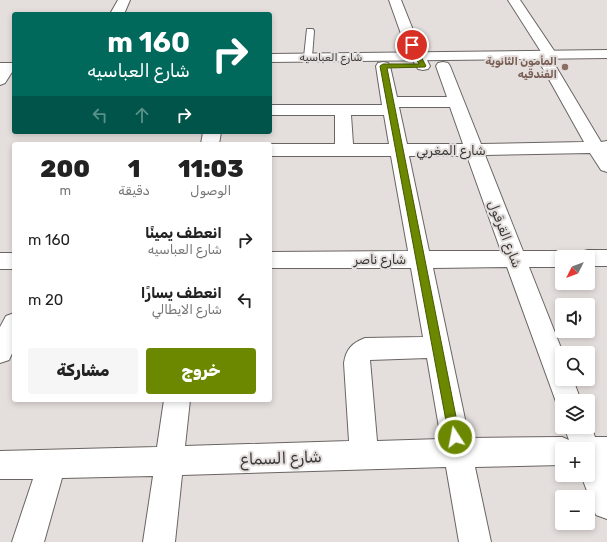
<!DOCTYPE html>
<html lang="ar">
<head>
<meta charset="utf-8">
<style>
  body { margin:0; font-family:Rubik,Cairo,sans-serif; background:#f6f6f6; color:#222; direction:rtl; height:100vh; display:flex; flex-direction:column; font-size:15px; white-space:nowrap }
  * { box-sizing:border-box; margin:0 }
  p { font-size:13px; color:#767676 }
  .icon { flex:none; width:22px; height:22px; fill:none; stroke:currentColor; stroke-width:2; stroke-linecap:round; stroke-linejoin:round }
  .map { position:relative; flex:1; overflow:hidden; direction:ltr }
  .drawer { position:absolute; left:12px; top:142px; width:260px; height:260px; display:flex; flex-direction:column; background:#fff; border-radius:4px; box-shadow:0 2px 6px #0003; direction:rtl }
  .drawer>* { flex:none }
  .top-card { position:absolute; left:12px; top:12px; width:260px; height:122px; border-radius:4px; box-shadow:0 2px 6px #0003; direction:rtl; background:#00695c; color:#fff; overflow:hidden }
  .needle { width:26px; rotate:228deg }
  .controls { position:absolute; left:555px; top:250px; display:grid; gap:8px }
  .controls a { display:grid; place-items:center; width:40px; height:40px; border-radius:4px; background:#fff; box-shadow:0 2px 6px #0003; font-size:20px }
  .pin { position:absolute; display:grid; place-items:center; width:34px; height:34px; color:#fff; margin:-17px; border:2px solid #fff; border-radius:50%; box-shadow:0 1px 4px #0007 }
  .me { position:absolute; width:44px; margin:-22px; rotate:349deg; stroke-linejoin:round; filter:drop-shadow(0 0 3px #0008) }
  .turn { display:flex; align-items:center; gap:14px; height:84px; padding:0 16px; font-size:18px }
  .turn .icon { width:52px; height:52px; stroke-width:2.5 }
  .turn b { display:block; font-size:28px; line-height:34px }
  .lanes { display:flex; align-items:center; height:38px; padding:0 16px; background:#0003; justify-content:center; gap:20px; direction:ltr }
  .lanes .off { opacity:.35 }
  .eta { display:flex; justify-content:space-evenly; align-items:center; height:68px; text-align:center }
  .eta b { font-size:24px; font-weight:800; line-height:28px }
  .cta { display:flex; gap:8px; margin-top:auto; padding:8px 16px }
  .cta a { flex:1; height:46px; border-radius:4px; background:#6b8800; color:#fff; font-size:16px; font-weight:800; line-height:46px; text-align:center }
  .cta a+a { background:#f6f6f6; color:#222 }
  ul { padding:0; list-style:none }
  li { display:flex; align-items:center; gap:12px; height:60px; padding:0 16px }
  li div { flex:1 }
  li b { display:block; font-size:15px }
  li em { font-style:normal }
  .map>svg:first-child { display:block }
  .lines { fill:none; stroke-linecap:round; stroke-linejoin:round }
  .lane-casing { stroke:#6a6563; stroke-width:2 }
  .street-casing { stroke:#6a6563; stroke-width:2 }
  .secondary-casing { stroke:#6a6563; stroke-width:2 }
  .lane { fill:#fff; fill-rule:evenodd }
  .street { fill:#fff; fill-rule:evenodd }
  .secondary { fill:#fff; fill-rule:evenodd }
  .route { fill:#6b8800; stroke:#465800 }
  .education-dot { fill:#8d6e63; stroke:#e4dfdd; stroke-width:1.5 }
  .labels { text-anchor:middle; dominant-baseline:central; stroke-width:4; stroke-linejoin:round; paint-order:stroke }
  .far-street-label { font-size:11px; fill:#3a3837; stroke:#e4dfdd }
  .far-education-label { font-size:11px; font-weight:bold; fill:#785e54; stroke:#e4dfdd; text-anchor:end }
  .street-label { font-size:13px; fill:#3a3837; stroke:#e4dfdd }
  .near-street-label { font-size:16px; fill:#3a3837; stroke:#e4dfdd }
</style>
</head>
<body>
<div class="map">
<svg width="607" height="542" viewBox="0 0 607 542">
  <rect width="100%" height="100%" fill="#e4dfdd"/>
  <g class="lines">
    <defs>
      <path id="lane" d="M307,29h6l1,2 -2,26 -4,2 -4,-2z"/>
      <path id="street" d="M118,0h12l-6,14h-14z
        M389,0h12l18,45 11,21 -2,3 -5,1 -5,-1 -2,-3 -11,-21z
        M508,0h12l37,55 -2,3 -5,1 -5,-1z
        M548,61l5,1 2,3 46,77 6,-1v31l-6,-2 -11,-17 -105,2 38,96h39l8,2 2,4h-10v10h-33l34,86 -1,26h11l8,22h-19v10l-3,-1 -52,-143 -74,1 36,170 93,-1 7,3 -5,-13h24v-9l7,19h12v82l-11,-4 -15,-40h7v-26h-26v16l-87,2 16,75h-32l-13,-75 -264,8 -7,67h-32l10,-66 -91,2 -18,64h-32l21,-63h-33v-28l157,-4 7,-47h26l-5,46 164,-5 -5,-78c2,-14 8,-20 21,-25l58,-1 -12,-69h-141v-16l138,-1 -17,-95h-121v-12h65v-29h-65v-10h112l-6,-39 2,-3 5,-1 5,1 2,3 7,31h50l-11,-31 2,-3 5,-1 5,1 2,3 31,78 103,-2 -43,-77 2,-3zM399,107h51l13,37h-56zM351,115h33l5,29h-36zM409,156h58l34,95h-72zM427,358l14,81 -64,2 -7,-81z
        M8,63l5,1 1,5 -9,14 -5,2v-17l3,-4z
        M203,132h18l-2,12h-18z
        M588,250h19v16h-19v-9h-10l2,-5z
        M0,253h14v16h-14z
        M14,313v36l-5,11 -9,3v-36l6,-11z"/>
      <path id="secondary" d="M607,50v8l-337,4v-8z
        M0,63h14v8h-14z"/>
    </defs>
    <use href="#lane" class="lane-casing"/>
    <use href="#street" class="street-casing"/>
    <use href="#secondary" class="secondary-casing"/>
    <use href="#lane" class="lane"/>
    <use href="#street" class="street"/>
    <use href="#secondary" class="secondary"/>
  </g>
  <path class="route" d="M412,43l3,2 11,21 -1,1 -38,1 73,369 -1,4 -4,2 -4,-2 -2,-4 -69,-371 3,-2h36l-10,-19z"/>
  <circle class="education-dot" cx="565" cy="67" r="4"/>
  <g class="labels">
    <g class="far-street-label">
      <text x="331" y="57">شارع العباسيه</text>
    </g>
    <g class="far-education-label">
      <text x="557" y="61">المأمون الثانوية<tspan x="557" dy="13">الفندقيه</tspan></text>
    </g>
    <g class="street-label">
      <text x="451" y="150">شارع المغربي</text>
      <text transform="translate(505 234) rotate(69)">شارع القرقول</text>
      <text x="380" y="259">شارع ناصر</text>
    </g>
    <g class="near-street-label">
      <text transform="translate(281 458) rotate(-2)">شارع السماع</text>
    </g>
  </g>
</svg>
<div class="controls">
<a><svg class="needle" viewBox="-14 -14 28 28"><path d="M0-13l5 13h-10z" fill="#e53935"/><path d="M0 13l5-13h-10z" fill="#767676"/></svg></a>
<a><svg class="icon" aria-label="sound" viewBox="0 0 24 24"><path d="M4 9h4l5-4v14l-5-4H4zM17 9q2 3 0 6"/></svg></a>
<a><svg class="icon" aria-label="search" viewBox="0 0 24 24"><circle cx="10" cy="10" r="6"/><path d="M15 15l6 6"/></svg></a>
<a><svg class="icon" aria-label="layers" viewBox="0 0 24 24"><path d="M12 4l9 5-9 5-9-5zM3 14l9 5 9-5"/></svg></a>
<a>+</a>
<a>−</a>
</div>
<div class="pin" style="left:412px;top:45px;background:#d93025"><svg class="icon" aria-label="arrive" viewBox="0 0 24 24"><path d="M6 21V4h12l-3 4 3 4H6"/></svg></div>
<svg class="me" style="left:455px;top:437px" viewBox="-20 -20 40 40"><circle r="17" fill="#6b8800" stroke="#fff" stroke-width="3"/><path d="M0-11L8 9 0 5-8 9z" fill="#fff"/></svg>
<div class="top-card">
<div class="turn"><svg class="icon" aria-label="right" viewBox="0 0 24 24"><path d="M7 20v-9h11M14 6l5 5-5 5"/></svg><div><b>160 m</b>شارع العباسيه</div></div>
<div class="lanes"><svg class="icon off" aria-label="left" viewBox="0 0 24 24"><path d="M17 20v-9H6M10 6l-5 5 5 5"/></svg><svg class="icon off" aria-label="ahead" viewBox="0 0 24 24"><path d="M12 20V5M6 11l6-6 6 6"/></svg><svg class="icon" aria-label="right" viewBox="0 0 24 24"><path d="M7 20v-9h11M14 6l5 5-5 5"/></svg></div>
</div>
<section class="drawer">
<div class="eta">
<div><b>11:03</b><p>الوصول</p></div>
<div><b>1</b><p>دقيقة</p></div>
<div><b>200</b><p>m</p></div>
</div>
<ul>
<li><svg class="icon" aria-label="right" viewBox="0 0 24 24"><path d="M7 20v-9h11M14 6l5 5-5 5"/></svg><div><b>انعطف يمينًا</b><p>شارع العباسيه</p></div><em>160 m</em></li>
<li><svg class="icon" aria-label="left" viewBox="0 0 24 24"><path d="M17 20v-9H6M10 6l-5 5 5 5"/></svg><div><b>انعطف يسارًا</b><p>شارع الايطالي</p></div><em>20 m</em></li>
</ul>
<div class="cta"><a>خروج</a><a>مشاركة</a></div>
</section>
</div>
</body>
</html>
